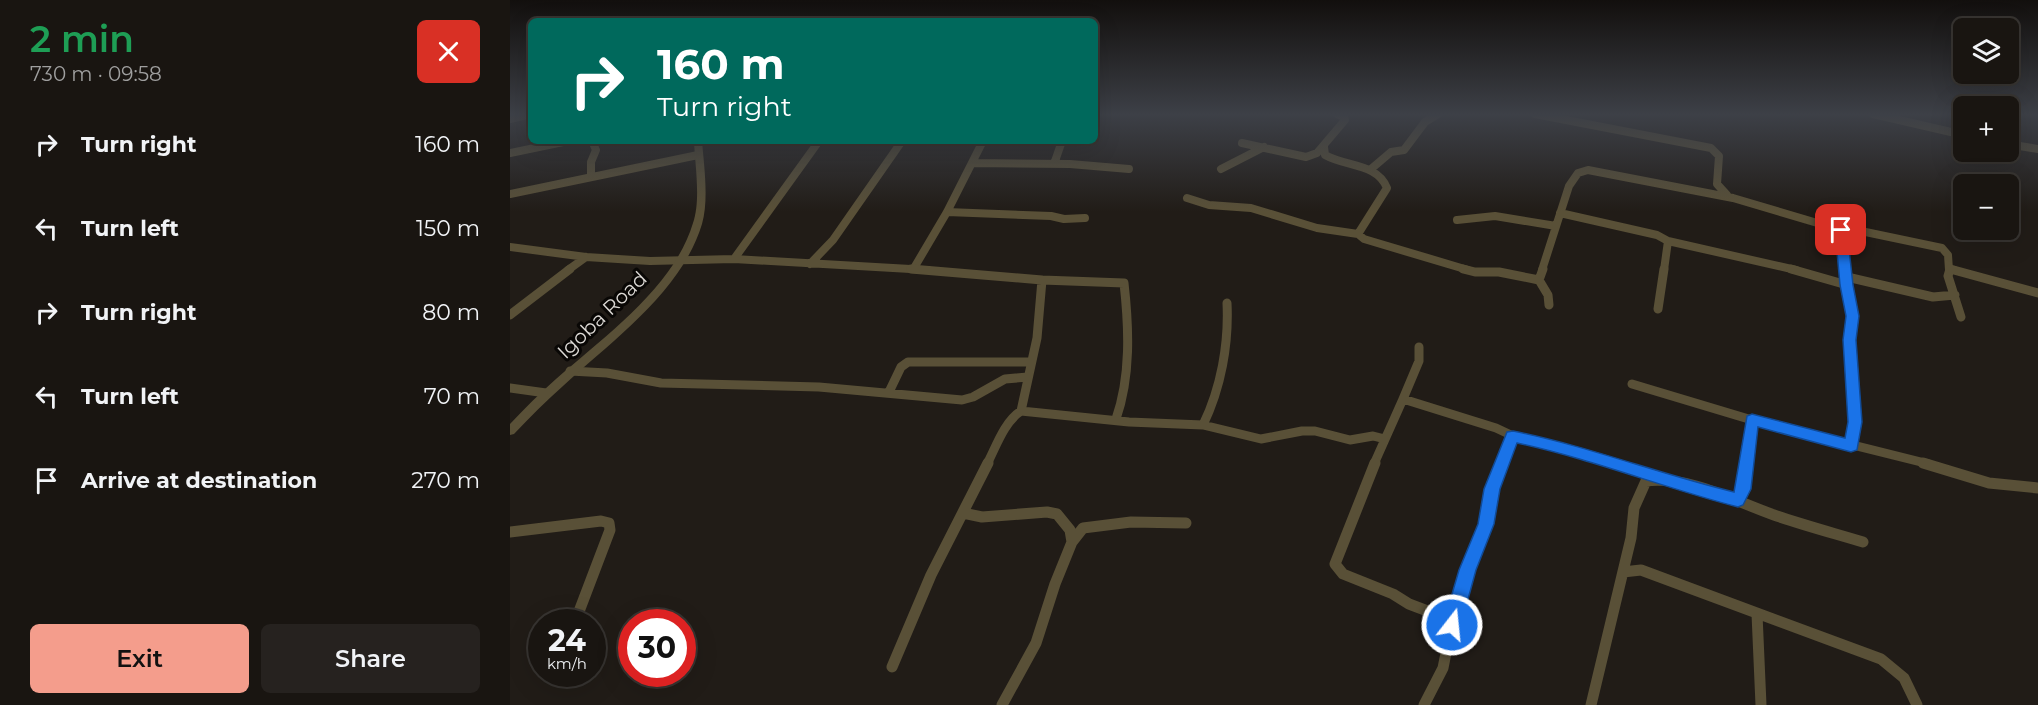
<!DOCTYPE html>
<html lang="en">
<head>
<meta charset="utf-8">
<style>
  body { margin:0; font-family:Montserrat,sans-serif; background:#26221f; color:#f1f3f6; height:100vh; display:flex; flex-direction:column; font-size:22px; white-space:nowrap }
  * { box-sizing:border-box; margin:0 }
  p { font-size:20px; color:#9f9f9f }
  .icon { flex:none; width:33px; height:33px; fill:none; stroke:currentColor; stroke-width:2; stroke-linecap:round; stroke-linejoin:round }
  .map { position:relative; flex:1; overflow:hidden }
  .sheet { display:flex; flex-direction:column; background:#191511; width:510px }
  .sheet>* { flex:none }
  .top-card { position:absolute; left:18px; top:18px; width:570px; height:126px; border-radius:9px; box-shadow:0 6px 24px #0002,0 0 0 2px #373431; background:#00695c; color:#fff; overflow:hidden }
  .fabs { position:absolute; left:1443px; top:18px; display:grid; gap:12px }
  .fabs a { display:grid; place-items:center; width:66px; height:66px; border-radius:9px; background:#191511; box-shadow:0 6px 24px #0002,0 0 0 2px #373431; font-size:30px }
  .speed { position:absolute; left:18px; top:609px; display:flex; gap:12px; font-size:30px; font-weight:700; text-align:center }
  .speed>* { display:grid; place-content:center; width:78px; height:78px; border-radius:50%; background:#191511; box-shadow:0 6px 24px #0002,0 0 0 2px #373431; line-height:1 }
  .speed small { font-size:15px; font-weight:400 }
  .speed .limit { border:9px solid #d22; background:#fff; color:#111 }
  .pin { position:absolute; display:grid; place-items:center; width:51px; height:51px; color:#fff; margin:-26px; border-radius:12px; box-shadow:0 3px 9px #0006 }
  .me { position:absolute; width:66px; margin:-33px; rotate:16deg; stroke-linejoin:round; filter:drop-shadow(0 0 4px #0008) }
  .turn { display:flex; align-items:center; gap:21px; height:126px; padding:0 30px; font-size:27px }
  .turn .icon { width:78px; height:78px; stroke-width:2.5 }
  .turn b { display:block; font-size:42px; line-height:51px }
  .round { display:grid; place-items:center; flex:none; width:63px; height:63px; border-radius:9px; background:#26221f }
  .head { display:flex; align-items:center; justify-content:space-between; height:102px; padding:0 30px }
  h1 { font-size:36px; font-weight:600; line-height:45px; color:#1e9e55 }
  .primary-button { display:flex; gap:12px; margin-top:auto; padding:12px 30px }
  .primary-button a { flex:1; height:69px; border-radius:9px; background:#f49d8c; color:#111; font-size:24px; font-weight:600; line-height:69px; text-align:center }
  .primary-button a+a { background:#26221f; color:#f1f3f6 }
  ul { padding:0; list-style:none }
  li { display:flex; align-items:center; gap:18px; height:84px; padding:0 30px }
  li div { flex:1 }
  li b { display:block; font-size:22px }
  li em { font-style:normal }
  main { display:flex; flex:1; min-height:0 }
  .map>svg:first-child { display:block }
  .lines { fill:none; stroke-linecap:round; stroke-linejoin:round }
  .minor-far2 { stroke:#595037; stroke-width:8 }
  .minor-far1 { stroke:#595037; stroke-width:9 }
  .minor { stroke:#595037; stroke-width:11 }
  .tertiary { fill:#595037; fill-rule:evenodd }
  .route { fill:#1a73e8; stroke:#114b97; stroke-width:1.5 }
  .labels { text-anchor:middle; dominant-baseline:central; stroke-width:6; stroke-linejoin:round; paint-order:stroke }
  .street-label { font-size:20px; fill:#dcd9d5; stroke:#090705 }
</style>
</head>
<body>
<main>
<section class="sheet">
<div class="head"><div><h1>2 min</h1><p>730 m · 09:58</p></div><a class="round" style="background:#d93025;color:#fff"><svg class="icon" aria-label="close" viewBox="0 0 24 24"><path d="M6 6l12 12M18 6L6 18"/></svg></a></div>
<ul>
<li><svg class="icon" aria-label="right" viewBox="0 0 24 24"><path d="M7 20v-9h11M14 6l5 5-5 5"/></svg><div><b>Turn right</b></div><em>160 m</em></li>
<li><svg class="icon" aria-label="left" viewBox="0 0 24 24"><path d="M17 20v-9H6M10 6l-5 5 5 5"/></svg><div><b>Turn left</b></div><em>150 m</em></li>
<li><svg class="icon" aria-label="right" viewBox="0 0 24 24"><path d="M7 20v-9h11M14 6l5 5-5 5"/></svg><div><b>Turn right</b></div><em>80 m</em></li>
<li><svg class="icon" aria-label="left" viewBox="0 0 24 24"><path d="M17 20v-9H6M10 6l-5 5 5 5"/></svg><div><b>Turn left</b></div><em>70 m</em></li>
<li><svg class="icon" aria-label="arrive" viewBox="0 0 24 24"><path d="M6 21V4h12l-3 4 3 4H6"/></svg><div><b>Arrive at destination</b></div><em>270 m</em></li>
</ul>
<div class="primary-button"><a>Exit</a><a>Share</a></div>
</section>
<div class="map">
<svg width="1528" height="705" viewBox="0 0 1528 705">
  <rect width="100%" height="100%" fill="#211c17"/>
  <g class="lines">
    <path class="minor-far2" d="M1025,114l176,34 8,8 -2,28 10,11
      M1363,114l91,21
      M0,119l21,-5
      M732,143l64,14 11,-4 28,-33 -1,-3 -7,-3
      M1498,144l30,5
      M814,147l1,8c21,12 52,8 62,33l-29,46
      M0,153l58,-12
      M462,163l98,1 59,5
      M544,164l8,-23
      M711,169l43,-22
      M861,169l20,-17 13,-2 21,-28 13,-8
      M81,177v-15l5,-12 -4,-9
      M0,194l188,-39
      M677,198l22,7 42,3 66,20 41,6 6,5 104,31
      M437,212l104,4 13,3 21,-1
      M1050,213l97,22 11,6 -4,29
      M947,220l38,-4 61,10
      M1331,230l4,40
      M1158,241l128,29
      M0,247l76,10 64,4 84,-2 194,11
      M224,259l85,-118
      M300,264l23,-24 69,-99
      M404,268l33,-56 36,-71
      M1440,269l4,1
      M58,270l18,-13
      M1032,270l27,-84 9,-13 10,-3 145,28 108,32h15l86,18 6,7 1,15"/>
    <path class="minor-far1" d="M401,269l131,11 82,3c5,45 7,93 -8,136
      M953,269l12,3h24l40,8
      M1033,269l-4,11 9,15 1,10
      M1281,269l56,16
      M1335,269l8,47 -3,24 5,82 -4,23
      M1440,269l88,24
      M1440,269l-2,7 13,41
      M1337,277l86,20 22,-2
      M1148,309l6,-40
      M0,315l60,-46
      M909,347v14l-16,38 93,29 17,8
      M60,371l37,2 54,10 158,4 143,13 11,-3 32,-18 23,-2
      M1122,384l120,36 177,44
      M0,388l36,5
      M379,392l12,-25 7,-5h123
      M511,411l108,11 74,3 58,14 41,-8h13l35,9 23,-4 12,3
      M693,425c18,-37 26,-81 24,-122
      M477,464c9,-17 17,-42 34,-53l16,-73 5,-58
      M864,464l29,-65
      M992,464l11,-28 52,12 50,16
      M1236,464l6,-44"/>
    <path class="minor" d="M865,463l-40,101 8,10 50,20 16,10 29,11 16,-2
      M1101,463l48,15
      M1413,463l66,20 49,5
      M1228,500l5,-11 3,-26
      M453,513l19,4 65,-5 10,2 13,16 2,12 -17,42 -19,59 -34,62
      M0,532l91,-11 8,2 1,7 -35,92
      M562,542l11,-14 48,-6 55,1
      M1113,572l18,-2 240,89 23,19 13,27
      M1247,614l4,91
      M382,667l39,-92 57,-112
      M914,705l19,-37 11,-55 32,-90 6,-34 10,-26
      M1081,705l40,-167 3,-30 12,-27c44,-5 88,20 128,34 29,10 59,18 89,27"/>
    <path class="tertiary" d="M184,141h8c2,24 7,59 0,83 -20,67 -89,116 -139,162 -17,15 -33,31 -49,48l-4,1v-11c15,-16 30,-31 46,-45 49,-43 118,-92 137,-156 8,-23 2,-58 1,-82z"/>
  </g>
  <linearGradient id="sky" x2="0" y2="1"><stop stop-color="#120f0d"/><stop offset="0.54" stop-color="#3d4047"/><stop offset="1" stop-color="#3d4047" stop-opacity="0"/></linearGradient>
  <rect width="1528" height="212" fill="url(#sky)"/>
  <path class="route" d="M1331,226l6,4 6,55 6,31 -3,24 6,82 -5,28 -6,2 -93,-25 -7,62 -8,16 -5,2c-74,-19 -146,-48 -221,-64l-17,46 -6,35 -18,46 -15,55 -3,6 -6,3 -7,-3 -2,-6 16,-55 19,-46 6,-35 23,-57 6,-1c75,15 146,43 221,61l13,-76 5,-2 93,24 3,-16 -5,-82 3,-24 -6,-31 -5,-55z"/>
  <g class="labels">
    <g class="street-label">
      <text transform="translate(92 315) rotate(-44)">Igoba Road</text>
    </g>
  </g>
</svg>
<div class="fabs">
<a><svg class="icon" aria-label="layers" viewBox="0 0 24 24"><path d="M12 4l9 5-9 5-9-5zM3 14l9 5 9-5"/></svg></a>
<a>+</a>
<a>−</a>
</div>
<div class="speed"><div>24<small>km/h</small></div><div class="limit">30</div></div>
<div class="pin" style="left:1331px;top:230px;background:#d93025"><svg class="icon" aria-label="arrive" viewBox="0 0 24 24"><path d="M6 21V4h12l-3 4 3 4H6"/></svg></div>
<svg class="me" style="left:942px;top:625px" viewBox="-20 -20 40 40"><circle r="17" fill="#1a73e8" stroke="#fff" stroke-width="3"/><path d="M0-11L8 9 0 5-8 9z" fill="#fff"/></svg>
<div class="top-card">
<div class="turn"><svg class="icon" aria-label="right" viewBox="0 0 24 24"><path d="M7 20v-9h11M14 6l5 5-5 5"/></svg><div><b>160 m</b>Turn right</div></div>
</div>
</div>
</main>
</body>
</html>
